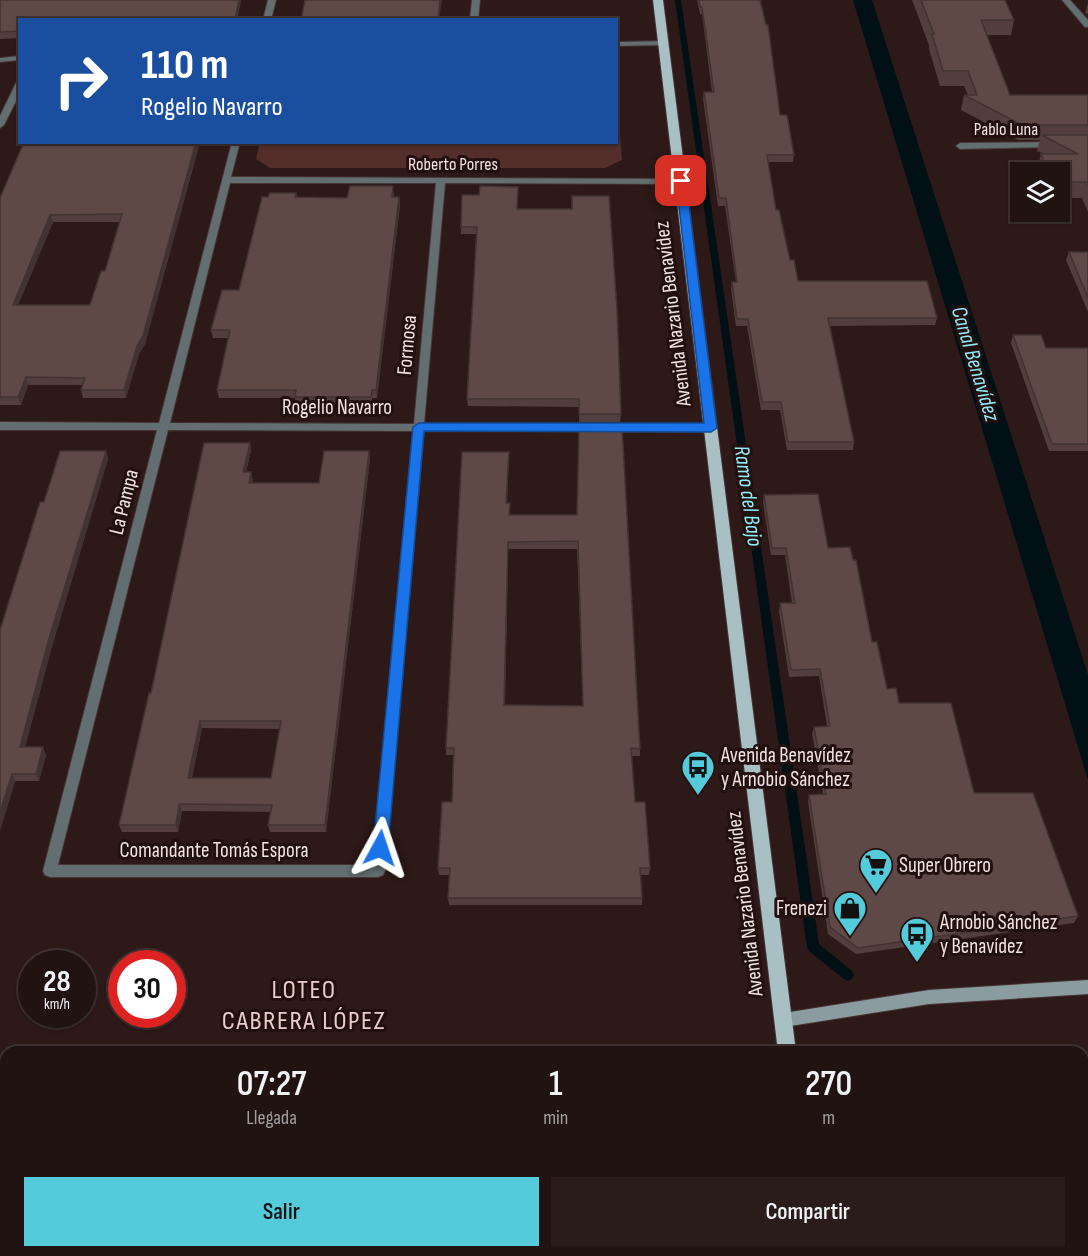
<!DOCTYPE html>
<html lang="es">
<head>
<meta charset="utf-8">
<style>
  body { margin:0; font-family:"Sofia Sans Condensed",sans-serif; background:#291c1b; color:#f1f3f6; height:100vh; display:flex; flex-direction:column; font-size:22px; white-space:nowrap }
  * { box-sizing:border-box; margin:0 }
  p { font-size:20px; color:#a29e9f }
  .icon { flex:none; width:33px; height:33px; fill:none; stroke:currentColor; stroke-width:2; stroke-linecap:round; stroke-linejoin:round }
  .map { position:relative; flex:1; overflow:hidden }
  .details { position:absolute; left:0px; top:1046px; width:1089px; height:212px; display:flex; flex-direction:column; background:#211312; border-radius:18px 18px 0 0; box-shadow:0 2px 4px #0004,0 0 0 2px #3e3232 }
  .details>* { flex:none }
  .top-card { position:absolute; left:18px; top:18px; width:600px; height:126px; border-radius:0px; box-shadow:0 2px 4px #0004,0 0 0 2px #3e3232; background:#1a4fa0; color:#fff; overflow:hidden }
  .fabs { position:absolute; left:1010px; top:162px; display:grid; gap:12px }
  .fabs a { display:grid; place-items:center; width:60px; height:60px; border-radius:0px; background:#211312; box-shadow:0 2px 4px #0004,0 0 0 2px #3e3232; font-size:30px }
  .speed { position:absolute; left:18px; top:950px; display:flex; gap:12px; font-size:30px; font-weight:700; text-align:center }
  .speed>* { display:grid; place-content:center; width:78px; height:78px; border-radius:50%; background:#211312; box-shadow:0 2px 4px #0004,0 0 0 2px #3e3232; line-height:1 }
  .speed small { font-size:15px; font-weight:400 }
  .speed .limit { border:9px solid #d22; background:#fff; color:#111 }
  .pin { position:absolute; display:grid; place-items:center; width:51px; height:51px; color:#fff; margin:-26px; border-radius:12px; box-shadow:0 3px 9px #0006 }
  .me { position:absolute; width:66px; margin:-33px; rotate:5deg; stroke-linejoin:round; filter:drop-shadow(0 0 4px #0008) }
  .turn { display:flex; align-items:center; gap:21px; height:126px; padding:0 24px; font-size:27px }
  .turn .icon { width:78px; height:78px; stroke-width:2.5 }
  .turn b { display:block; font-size:42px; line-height:51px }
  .eta { display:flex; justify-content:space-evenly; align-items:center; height:102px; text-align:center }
  .eta b { font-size:36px; font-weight:600; line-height:42px }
  .button { display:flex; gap:12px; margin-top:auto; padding:12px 24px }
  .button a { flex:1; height:69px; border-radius:0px; background:#53cbda; color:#111; font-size:24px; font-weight:600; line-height:69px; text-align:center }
  .button a+a { background:#291c1b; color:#f1f3f6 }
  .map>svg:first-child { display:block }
  .green { fill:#532e2b }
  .water { fill:#001014 }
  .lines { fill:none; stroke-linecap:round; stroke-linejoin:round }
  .stream { fill:#001014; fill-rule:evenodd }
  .street-casing { stroke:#483534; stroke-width:2 }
  .secondary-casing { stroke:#483534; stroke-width:2 }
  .primary-casing { stroke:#483534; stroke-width:2 }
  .street { fill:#636e70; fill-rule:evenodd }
  .secondary { fill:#8a9c9f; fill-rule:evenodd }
  .primary { fill:#a8bfc3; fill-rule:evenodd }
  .wall { fill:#523f3d; fill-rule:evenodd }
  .shaded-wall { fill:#423332 }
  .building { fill:#5f4947; stroke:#423332; stroke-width:1.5; fill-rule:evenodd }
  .route { fill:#1a73e8; stroke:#114b97; stroke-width:1.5 }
  .labels { text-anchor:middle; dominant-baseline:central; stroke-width:6; stroke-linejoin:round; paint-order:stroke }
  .far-street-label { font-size:18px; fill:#f1e3e2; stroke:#22100f }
  .street-label { font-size:21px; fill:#f1e3e2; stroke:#22100f }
  .poi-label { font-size:21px; fill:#f1e3e2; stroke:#22100f; text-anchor:start }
  .water-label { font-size:22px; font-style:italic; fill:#91ecf9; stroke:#22100f }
  .near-neighbourhood-label { font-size:27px; letter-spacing:1.5px; fill:#e9cdcb; stroke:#22100f }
</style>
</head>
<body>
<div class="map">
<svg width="1088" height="1256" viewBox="0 0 1088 1256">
  <rect width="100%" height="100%" fill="#2c1918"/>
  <path class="green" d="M617,95l5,65 -17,8h-335l-14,-9 4,-17h356z"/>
  <path class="water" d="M853,0h19l216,675v105z"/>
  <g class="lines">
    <path class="stream" d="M675,0h6l138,944 33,27 2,4 -2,4 -4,2 -4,-2 -35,-28 -2,-4z
      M845,1251h14l1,5h-14z"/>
    <defs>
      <path id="street" d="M268,0h8l-5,20h-8z
        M472,0h8l-2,20h-8z
        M1062,0h8l18,20v7h-3z
        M666,41v4h-3l-47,1v-4z
        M20,56v4l-20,2v-4z
        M17,81h3v12l-16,32 -4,3v-12z
        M232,142h8l-9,35 453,2 1,2 -4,3 -236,-1 -21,241h287l5,4 -5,4 -287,-1 -39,440 -2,4 -5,2h-328l-5,-2 -2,-4 114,-441h-157v-8l159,1zM230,183h206l-22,241 -244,-1zM168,430l245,1 -41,434h-314z
        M1054,142l4,3 -1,2 -97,2 -4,-3 4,-3z"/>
      <path id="secondary" d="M1088,980v14l-159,10 -145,23 -5,-2 -2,-5 2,-5 5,-2 145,-23z"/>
      <path id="primary" d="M653,0h10l133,1052h-18z
        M802,1251h20l1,5h-20z"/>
    </defs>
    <use href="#street" class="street-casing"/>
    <use href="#secondary" class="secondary-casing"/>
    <use href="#primary" class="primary-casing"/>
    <use href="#street" class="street"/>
    <use href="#secondary" class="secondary"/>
    <use href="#primary" class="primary"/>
  </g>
  <path class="wall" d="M0,0h241l-4,20h-217v18l-20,1z
    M697,0h63l20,115 14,40 -1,7h-25l8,48 14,50 8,21 139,37 -2,7 -106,1 25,116 -1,8h-66l-7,-40h-19l-14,-84h-11l-5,-37 1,-7h4l-11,-76h-7l-15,-107 1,-7h8l-10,-78h-2z
    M912,0h93l9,20 -3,15h-24l23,60h78v117l-6,-14h-23v-26h-21l-1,-2 4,-16h4l-8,-3 3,-11h-22l-57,-30 3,-15h4l-4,-9h-24l-11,-37v-4z
    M1088,3v11l-3,-1z
    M24,142h176l-55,202 -6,10 -13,44h-43l-2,-8 1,-5h-54l-7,20h-21v-207zM53,222h66l-14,49 -15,34h-72z
    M518,187l-1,22 104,205 -1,8h-41v-15l-111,-1 -1,-7 10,-165h-16v-7l18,-32z
    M296,193l1,4 50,1 47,-5v4h5l1,8 -23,193h-5v7h-76l-1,-7h-76l-2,-8 11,-52h-15l-2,-8 28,-40 29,-93z
    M1069,252h19v60l-22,-52z
    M1013,335l33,13h42v103h-39l-38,-108z
    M250,443l1,8 -5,21 7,8 -1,3h67l50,-32 1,8 -44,373h-56l-2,-7 3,-13 -89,-1 -4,21h-56l-3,-7 32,-132zM202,728l78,1 -9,49h-79z
    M106,451l2,8 -57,191 -26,97 21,8 -7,26h-24l-15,50 44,-329z
    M509,452l-2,51 3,12h67l63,234v7h-8l3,46 15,66 -1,7h-8l1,23v7h-193l-1,-7 1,-23h-10l-1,-7 14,-66 1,-47h-7v-7zM508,549h69l6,157 -78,-1z
    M764,495l64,53 44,94 15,47 191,227 -4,7 -218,31 -28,-20 -20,-132 1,-7 14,-1 -11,-60 2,-7 13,-1 -8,-50 -30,1 -10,-66 1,-8h12l-7,-48h-14l-8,-53z
    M1088,1064v41l-5,1v-41z
    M914,1251h80l1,5h-80z"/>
  <path class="shaded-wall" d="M239,0h2l-4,20h-2z
    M440,0h2l-3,20h-1z
    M196,142h4l-55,202 -6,10 -13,44 -2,-8z
    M399,197l1,8 -23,193 -1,-8z
    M50,215l3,7 -38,91 -2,-8z
    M26,377l2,8 -7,20 -3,-8z
    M250,443l1,8 -7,29 -1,-8z
    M106,451l2,8 -57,191 -28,105 -3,-8 28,-105z
    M369,451l1,8 -44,373 -1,-7z
    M251,472l2,8 -2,10 -2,-7z
    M200,721l2,7 -12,57 -2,-7z
    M43,747l3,8 -7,26 -3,-7z
    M12,774l3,7 -15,50v-19z
    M179,804l3,7 -4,21 -2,-7z"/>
  <path class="building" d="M0,0h239l-4,20h-215v11l-20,1z
    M305,0h135l-2,20h-137z
    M699,0h61l6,25h2l12,90h7l7,40h-27l9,55h3l11,50h4l4,21h129l10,37h-109l26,124h-66l-7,-40h-19l-14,-83h-11l-5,-37h5l-11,-84h-7l-15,-106h10l-12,-85h-2z
    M921,0h84l9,20h-33l29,75h78v30h-66l-58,-30h13l-9,-24h-25l-11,-37h2z
    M1042,135h46v50l-1,-3h-28v-10h-10l-8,-18h37z
    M24,142h172l-53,194 -6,10 -13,44h-43l4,-12 -59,-1 -8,20h-18v-199zM122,214l-17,57h-4l-11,34h-77l37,-90z
    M350,186h43l-1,11h7l-23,193h-4l-1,7h-76l1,-7h-79l13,-60h-19l11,-40h17l23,-93h6l2,-4h26l-1,4 52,1z
    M480,186l38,1 -1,22h55v-13h37l8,113 4,105h-42v-15h-112l10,-172h-16l1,-32h17z
    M1069,252h19v46z
    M1013,335h28l5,13h42v96h-36z
    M579,426h43l18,323 -9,-1 4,54h10l5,66h-10l2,30h-194l2,-30h-12l4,-66h10l2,-54h-8l16,-296h47l-3,51h4l-1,12h68zM578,541l5,165 -79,-1 4,-163z
    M204,443h46l-7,29h8l-2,11h70l5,-32h45l-44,374h-57l4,-20 -93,-1 -3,21h-57l30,-132h2zM200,721h81l-10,57h-83z
    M60,451h46l-58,191 -28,105h23l-7,27h-24l-12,38v-182l40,-128h4z
    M818,494l10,54 22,-1 3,13h3l16,82h5l10,47 9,-1 3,15h52l23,90h59l45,123 -220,32 -28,-21 -21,-132 17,-1 -12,-67 16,-1 -10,-57 -29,1 -11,-67h15l-9,-55h-14l-8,-53z
    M1088,1064v36l-5,1v-36z
    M918,1251h76l1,5h-76z"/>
  <path class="route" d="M681,178l5,3 31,247 -6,4 -287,-1 -36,417 -2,4 -6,2 -5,-2 -2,-4 40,-421 6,-4h285l-28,-242z"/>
  <defs>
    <symbol id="bus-pin" viewBox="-11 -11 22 30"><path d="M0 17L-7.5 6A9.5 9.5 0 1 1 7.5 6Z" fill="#53cbda" stroke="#22100f"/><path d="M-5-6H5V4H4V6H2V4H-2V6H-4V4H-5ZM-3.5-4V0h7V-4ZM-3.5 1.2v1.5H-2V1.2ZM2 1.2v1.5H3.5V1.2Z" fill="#111"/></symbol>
    <symbol id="supermarket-pin" viewBox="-11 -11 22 30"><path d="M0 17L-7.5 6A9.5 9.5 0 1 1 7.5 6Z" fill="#53cbda" stroke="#22100f"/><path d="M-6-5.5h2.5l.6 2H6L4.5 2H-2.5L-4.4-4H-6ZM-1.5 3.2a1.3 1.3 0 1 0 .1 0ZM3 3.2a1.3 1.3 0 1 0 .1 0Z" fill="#111"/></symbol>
    <symbol id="shop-pin" viewBox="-11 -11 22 30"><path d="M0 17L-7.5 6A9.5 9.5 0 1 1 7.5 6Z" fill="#53cbda" stroke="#22100f"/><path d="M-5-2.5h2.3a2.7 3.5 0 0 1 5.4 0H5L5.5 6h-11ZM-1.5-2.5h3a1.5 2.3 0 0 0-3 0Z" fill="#111"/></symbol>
  </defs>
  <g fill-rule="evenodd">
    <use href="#bus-pin" x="679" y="748" width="38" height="52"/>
    <use href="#supermarket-pin" x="857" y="846" width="38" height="52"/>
    <use href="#shop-pin" x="831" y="889" width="38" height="52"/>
    <use href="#bus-pin" x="898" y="915" width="38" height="52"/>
  </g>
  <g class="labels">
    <g class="far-street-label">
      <text x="1006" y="129">Pablo Luna</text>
      <text x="453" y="164">Roberto Porres</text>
    </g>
    <g class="street-label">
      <text transform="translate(673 314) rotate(-97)">Avenida Nazario Benavídez</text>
      <text transform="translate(407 345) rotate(-85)">Formosa</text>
      <text x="337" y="407">Rogelio Navarro</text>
      <text transform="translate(124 502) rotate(-76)">La Pampa</text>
      <text x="214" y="850">Comandante Tomás Espora</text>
      <text transform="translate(745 904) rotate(-97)">Avenida Nazario Benavídez</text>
    </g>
    <g class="poi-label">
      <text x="721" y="755">Avenida Benavídez<tspan x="721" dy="24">y Arnobio Sánchez</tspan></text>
      <text x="899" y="865">Super Obrero</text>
      <text x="827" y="908" text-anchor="end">Frenezi</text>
      <text x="940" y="922">Arnobio Sánchez<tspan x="940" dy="24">y Benavídez</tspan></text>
    </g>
    <g class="water-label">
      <text transform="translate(975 364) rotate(73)">Canal Benavídez</text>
      <text transform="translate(748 496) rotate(82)">Ramo del Bajo</text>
    </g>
    <g class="near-neighbourhood-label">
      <text x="304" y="990">LOTEO<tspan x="304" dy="31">CABRERA LÓPEZ</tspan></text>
    </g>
  </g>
</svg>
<div class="fabs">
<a><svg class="icon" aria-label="layers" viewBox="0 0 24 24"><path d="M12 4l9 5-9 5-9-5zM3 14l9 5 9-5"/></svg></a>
</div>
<div class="speed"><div>28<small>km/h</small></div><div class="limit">30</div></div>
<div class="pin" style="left:681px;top:181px;background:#d93025"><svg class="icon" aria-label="arrive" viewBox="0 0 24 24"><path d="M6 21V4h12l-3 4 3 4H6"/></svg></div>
<svg class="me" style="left:380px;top:848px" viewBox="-20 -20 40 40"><path d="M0-17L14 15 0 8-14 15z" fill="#1a73e8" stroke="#fff" stroke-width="4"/></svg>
<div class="top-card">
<div class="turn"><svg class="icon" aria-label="right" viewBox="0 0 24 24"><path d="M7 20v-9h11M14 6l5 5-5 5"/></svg><div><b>110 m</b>Rogelio Navarro</div></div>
</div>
<section class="details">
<div class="eta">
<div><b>07:27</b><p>Llegada</p></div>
<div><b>1</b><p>min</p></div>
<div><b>270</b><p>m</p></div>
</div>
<div class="button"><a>Salir</a><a>Compartir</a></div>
</section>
</div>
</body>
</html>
